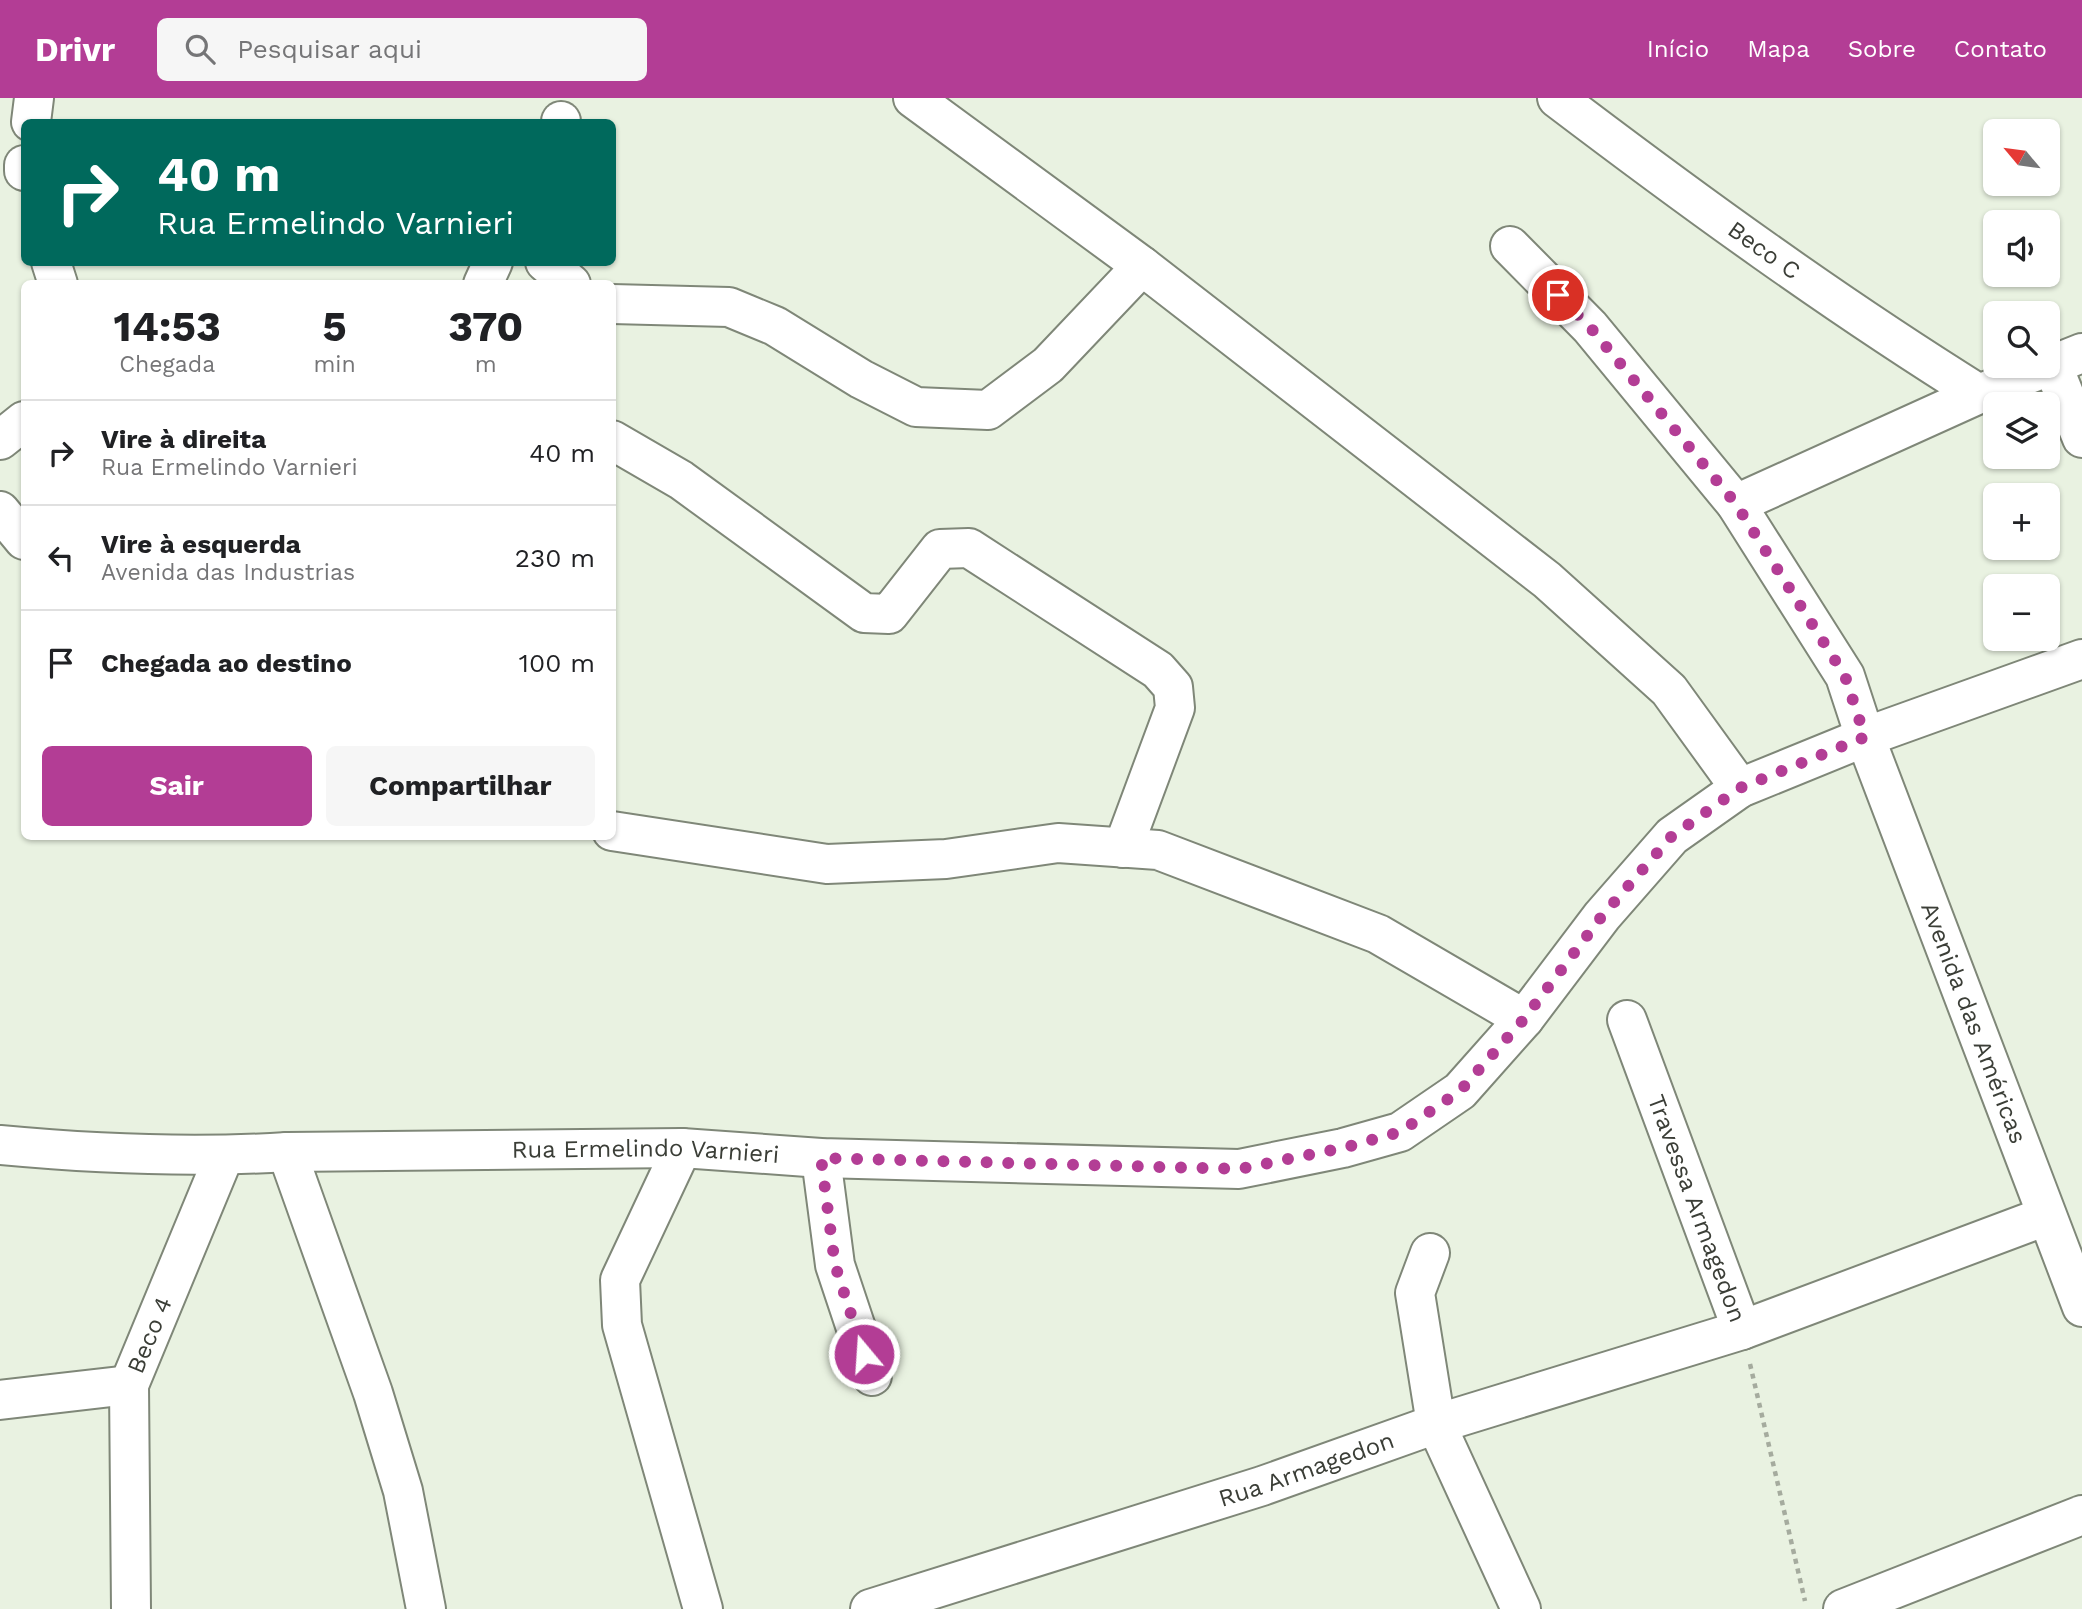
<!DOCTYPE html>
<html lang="pt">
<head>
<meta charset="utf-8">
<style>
  body { margin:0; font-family:"Work Sans",sans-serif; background:#f6f6f6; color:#202124; height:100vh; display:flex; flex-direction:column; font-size:26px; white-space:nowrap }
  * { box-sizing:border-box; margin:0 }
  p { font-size:23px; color:#757577 }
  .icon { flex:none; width:38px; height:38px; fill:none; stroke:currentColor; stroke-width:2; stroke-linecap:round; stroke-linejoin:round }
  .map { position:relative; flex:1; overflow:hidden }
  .side { position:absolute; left:21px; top:182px; width:595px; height:560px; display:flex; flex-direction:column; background:#fff; border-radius:10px; box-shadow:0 2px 5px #0004 }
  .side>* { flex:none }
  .banner { position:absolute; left:21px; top:21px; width:595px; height:147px; border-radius:10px; box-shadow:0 2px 5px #0004; background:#00695c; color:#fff; overflow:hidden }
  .needle { width:46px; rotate:299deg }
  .tools { position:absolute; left:1983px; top:21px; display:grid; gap:14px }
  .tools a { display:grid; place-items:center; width:77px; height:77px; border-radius:10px; background:#fff; box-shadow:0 2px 5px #0004; font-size:35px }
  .pin { position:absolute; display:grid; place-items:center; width:60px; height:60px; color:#fff; margin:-30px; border:4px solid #fff; border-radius:50%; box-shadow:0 2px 7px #0007 }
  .me { position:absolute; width:77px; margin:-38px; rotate:342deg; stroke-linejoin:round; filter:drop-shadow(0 0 5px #0008) }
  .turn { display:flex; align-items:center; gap:24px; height:147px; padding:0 21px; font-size:32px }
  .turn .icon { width:91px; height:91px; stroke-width:2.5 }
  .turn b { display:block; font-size:49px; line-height:60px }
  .eta { display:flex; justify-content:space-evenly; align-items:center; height:119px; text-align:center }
  .eta b { font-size:42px; font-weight:700; line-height:49px }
  .primary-button { display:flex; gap:14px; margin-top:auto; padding:14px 21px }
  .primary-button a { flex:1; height:80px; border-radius:10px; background:#b33d95; color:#fff; font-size:28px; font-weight:700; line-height:80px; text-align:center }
  .primary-button a+a { background:#f6f6f6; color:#202124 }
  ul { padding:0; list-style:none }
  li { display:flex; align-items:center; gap:21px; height:105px; padding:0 21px; border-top:2px solid #e0e0e0 }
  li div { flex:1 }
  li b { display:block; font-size:26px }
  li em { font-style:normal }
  header { display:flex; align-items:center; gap:42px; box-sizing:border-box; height:98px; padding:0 35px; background:#b33d95; color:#fff }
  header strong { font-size:33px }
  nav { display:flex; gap:38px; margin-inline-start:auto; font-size:24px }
  .search { width:490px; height:63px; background:#f6f6f6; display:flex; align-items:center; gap:18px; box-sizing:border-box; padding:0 24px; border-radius:10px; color:#757577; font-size:26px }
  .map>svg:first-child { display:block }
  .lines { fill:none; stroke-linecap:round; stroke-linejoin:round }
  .minor-casing { stroke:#7f8778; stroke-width:42 }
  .path { stroke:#a5ab9e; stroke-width:4.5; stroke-dasharray:5 5; stroke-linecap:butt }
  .minor { stroke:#fff; stroke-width:38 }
  .route { stroke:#b33d95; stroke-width:12; stroke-dasharray:0 21.6 }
  .labels { text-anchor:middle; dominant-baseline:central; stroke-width:6; stroke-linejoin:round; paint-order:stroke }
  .street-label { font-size:24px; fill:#3b3e37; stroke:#e9f2e1 }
</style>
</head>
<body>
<header>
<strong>Drivr</strong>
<div class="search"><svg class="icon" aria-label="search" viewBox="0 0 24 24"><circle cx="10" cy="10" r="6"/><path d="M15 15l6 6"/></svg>Pesquisar aqui</div>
<nav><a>Início</a><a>Mapa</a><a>Sobre</a><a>Contato</a></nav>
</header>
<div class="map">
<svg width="2082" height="1511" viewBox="0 0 2082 1511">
  <rect width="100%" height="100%" fill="#e9f2e1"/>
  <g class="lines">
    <defs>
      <g id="minor">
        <path d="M913,0l229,168 405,314 122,110 71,98"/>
        <path id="s1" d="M1557,0c137,104 276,205 422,296"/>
        <path d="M31,24l3,-24"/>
        <path d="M561,24v-1"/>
        <path d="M24,67v6"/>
        <path id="s2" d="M1510,148l80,81 146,177 109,172 20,61 217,570"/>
        <path d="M51,164l7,22"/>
        <path d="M545,164l26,22"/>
        <path d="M483,186l10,-22"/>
        <path d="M612,206l117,3 46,19 86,53 55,28 72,3 60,-45 94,-99"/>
        <path d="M2052,266l30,74"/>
        <path d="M0,342l24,-19"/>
        <path d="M612,342l69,40 183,133 25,1 51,-65 29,-1 189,122 15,17 2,21 -52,140"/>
        <path d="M1736,406l243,-110 103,-41"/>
        <path d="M0,413l24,29"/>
        <path d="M612,733l215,33 119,-5 112,-16 100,7 220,84 146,85"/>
        <path id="s3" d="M1627,922l115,310"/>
        <path id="s4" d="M0,1047c96,9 191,13 287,7l395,-4 139,10 418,11 104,-21 57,-16 60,-41 64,-72 78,-103 70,-80 68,-48 125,-51 217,-78"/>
        <path d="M682,1050l-62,132 2,45 81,284"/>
        <path d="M287,1054l86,241 30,98 23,118"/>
        <path d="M821,1060l14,107 37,111"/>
        <path d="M1430,1155l-15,40 21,131 85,185"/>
        <path d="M0,1302l129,-15"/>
        <path id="s5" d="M131,1511l-2,-224 95,-229"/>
        <path id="s6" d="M870,1511l392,-123 174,-62 306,-94 304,-114"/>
        <path d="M1843,1511l239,-94"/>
      </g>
    </defs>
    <use href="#minor" class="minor-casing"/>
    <path class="path" d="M1750,1266l55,237"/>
    <use href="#minor" class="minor"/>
  </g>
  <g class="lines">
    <path class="route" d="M864,1256l-29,-89 -14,-107 418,11 104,-21 57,-16 60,-41 64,-72 78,-103 70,-80 68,-48 125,-51 -20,-61 -109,-172 -146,-177 -32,-32"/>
  </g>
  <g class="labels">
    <g class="street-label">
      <text stroke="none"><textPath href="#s1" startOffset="257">Beco C</textPath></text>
      <text stroke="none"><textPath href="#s2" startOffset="917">Avenida das Américas</textPath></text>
      <text stroke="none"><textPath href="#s4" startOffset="646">Rua Ermelindo Varnieri</textPath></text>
      <text stroke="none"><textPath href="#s3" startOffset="201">Travessa Armagedon</textPath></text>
      <text stroke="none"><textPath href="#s5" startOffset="278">Beco 4</textPath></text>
      <text stroke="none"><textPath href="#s6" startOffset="458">Rua Armagedon</textPath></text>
    </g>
  </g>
</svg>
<div class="tools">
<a><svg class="needle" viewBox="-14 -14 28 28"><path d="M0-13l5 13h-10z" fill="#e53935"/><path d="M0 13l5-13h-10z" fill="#757577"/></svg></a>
<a><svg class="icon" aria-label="sound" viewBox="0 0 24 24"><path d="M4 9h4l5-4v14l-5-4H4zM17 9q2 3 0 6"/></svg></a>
<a><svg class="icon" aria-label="search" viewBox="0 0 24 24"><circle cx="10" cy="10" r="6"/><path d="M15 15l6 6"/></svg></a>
<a><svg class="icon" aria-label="layers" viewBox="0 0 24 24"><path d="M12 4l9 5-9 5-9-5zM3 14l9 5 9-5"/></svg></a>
<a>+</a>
<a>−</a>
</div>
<div class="pin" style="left:1558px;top:197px;background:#d93025"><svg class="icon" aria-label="arrive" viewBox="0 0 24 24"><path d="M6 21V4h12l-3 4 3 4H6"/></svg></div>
<svg class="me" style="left:864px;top:1256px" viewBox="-20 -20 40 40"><circle r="17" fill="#b33d95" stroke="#fff" stroke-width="3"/><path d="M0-11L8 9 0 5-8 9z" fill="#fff"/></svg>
<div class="banner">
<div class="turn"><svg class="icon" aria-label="right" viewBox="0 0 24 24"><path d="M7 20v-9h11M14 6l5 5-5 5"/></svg><div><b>40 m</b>Rua Ermelindo Varnieri</div></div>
</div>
<section class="side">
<div class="eta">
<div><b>14:53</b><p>Chegada</p></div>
<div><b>5</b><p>min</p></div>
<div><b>370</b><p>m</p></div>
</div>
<ul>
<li><svg class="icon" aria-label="right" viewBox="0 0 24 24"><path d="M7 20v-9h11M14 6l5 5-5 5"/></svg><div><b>Vire à direita</b><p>Rua Ermelindo Varnieri</p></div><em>40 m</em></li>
<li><svg class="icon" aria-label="left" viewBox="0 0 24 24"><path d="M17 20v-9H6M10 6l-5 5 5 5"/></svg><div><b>Vire à esquerda</b><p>Avenida das Industrias</p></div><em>230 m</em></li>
<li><svg class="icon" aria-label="arrive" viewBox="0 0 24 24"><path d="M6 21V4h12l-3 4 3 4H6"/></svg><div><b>Chegada ao destino</b></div><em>100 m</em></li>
</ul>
<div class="primary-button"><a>Sair</a><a>Compartilhar</a></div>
</section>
</div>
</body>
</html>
